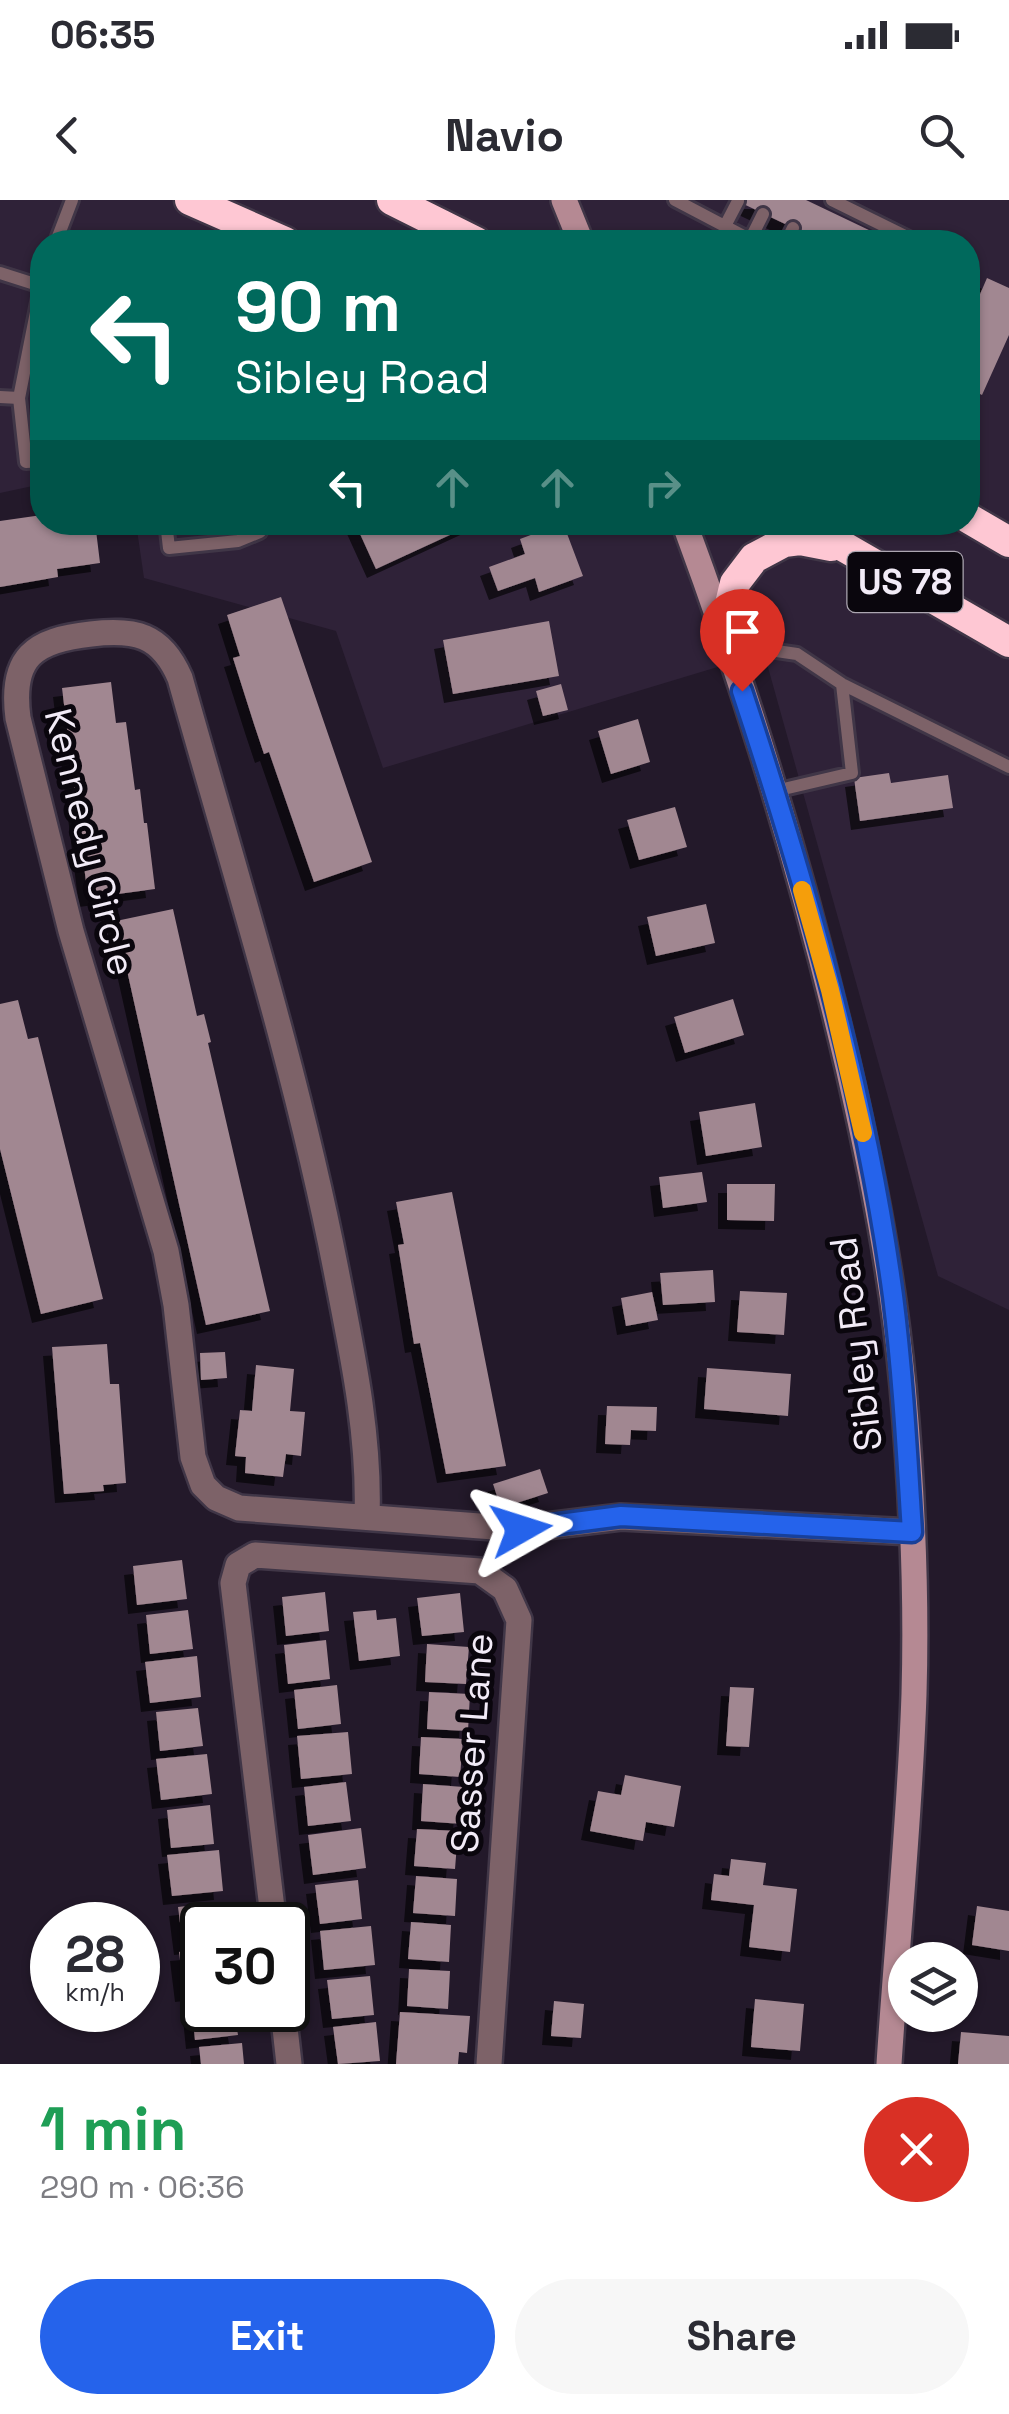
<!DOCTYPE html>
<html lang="en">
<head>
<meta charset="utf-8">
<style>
  body { margin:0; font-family:"Space Grotesk",sans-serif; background:#f7f7f7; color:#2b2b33; height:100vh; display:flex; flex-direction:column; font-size:38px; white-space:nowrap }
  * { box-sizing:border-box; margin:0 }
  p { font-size:32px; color:#7c7c81 }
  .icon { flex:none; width:55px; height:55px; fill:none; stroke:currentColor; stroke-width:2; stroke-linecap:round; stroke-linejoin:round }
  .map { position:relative; height:1864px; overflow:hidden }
  .details { display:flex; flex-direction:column; background:#fff; flex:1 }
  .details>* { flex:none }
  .top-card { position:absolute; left:30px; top:30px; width:950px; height:305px; border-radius:40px; box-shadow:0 2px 8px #0004; background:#00695c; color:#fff; overflow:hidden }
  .controls { position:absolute; left:888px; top:1742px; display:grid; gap:20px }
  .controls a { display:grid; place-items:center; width:90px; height:90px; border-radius:50%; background:#fff; box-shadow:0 2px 8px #0004; font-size:50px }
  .speed { position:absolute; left:30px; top:1702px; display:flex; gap:20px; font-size:50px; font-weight:700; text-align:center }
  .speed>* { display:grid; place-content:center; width:130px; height:130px; border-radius:50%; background:#fff; box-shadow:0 2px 8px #0004; line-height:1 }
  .speed small { font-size:25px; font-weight:400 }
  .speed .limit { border:5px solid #111; border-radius:15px; background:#fff; color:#111 }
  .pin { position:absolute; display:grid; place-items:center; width:85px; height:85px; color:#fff; margin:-102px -42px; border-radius:50% 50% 50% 0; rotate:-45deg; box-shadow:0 0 10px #0007 }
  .pin .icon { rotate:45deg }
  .me { position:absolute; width:110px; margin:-55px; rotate:84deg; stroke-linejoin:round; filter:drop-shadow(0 0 8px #0008) }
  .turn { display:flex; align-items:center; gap:35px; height:210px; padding:0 40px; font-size:45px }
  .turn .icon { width:130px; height:130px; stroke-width:2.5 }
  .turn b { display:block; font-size:70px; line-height:85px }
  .lanes { display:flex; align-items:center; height:95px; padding:0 40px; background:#0003; justify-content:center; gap:50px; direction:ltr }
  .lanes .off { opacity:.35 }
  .round { display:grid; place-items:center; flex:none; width:105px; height:105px; border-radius:52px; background:#f7f7f7 }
  .head { display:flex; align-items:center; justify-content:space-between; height:170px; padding:0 40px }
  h1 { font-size:60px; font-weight:700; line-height:75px; color:#1e9e55 }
  .action { display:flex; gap:20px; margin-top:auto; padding:20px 40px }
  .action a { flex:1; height:115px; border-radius:60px; background:#2563eb; color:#fff; font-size:40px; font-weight:700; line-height:115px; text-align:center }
  .action a+a { background:#f7f7f7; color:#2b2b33 }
  .status { display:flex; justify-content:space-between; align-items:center; height:70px; padding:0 50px; background:#fff; direction:ltr }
  .status svg { height:28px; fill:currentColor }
  header { display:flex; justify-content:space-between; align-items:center; height:130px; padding:0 40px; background:#fff; font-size:45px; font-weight:700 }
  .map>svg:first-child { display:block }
  .built { fill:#2f2238 }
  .building { fill:#a18791; filter:url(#shadow) }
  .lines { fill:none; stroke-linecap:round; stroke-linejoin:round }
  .lane-casing { stroke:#403647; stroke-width:18 }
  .street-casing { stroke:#403647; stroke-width:30 }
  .secondary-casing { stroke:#403647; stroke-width:30 }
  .highway-casing { stroke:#403647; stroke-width:35 }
  .lane { stroke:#7d6268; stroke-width:12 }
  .street { stroke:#7d6268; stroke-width:25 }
  .secondary { stroke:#b58993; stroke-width:25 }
  .highway { stroke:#fec7d3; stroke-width:30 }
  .route-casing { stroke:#184099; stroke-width:25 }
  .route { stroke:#2563eb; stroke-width:18 }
  .slow { stroke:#f59e0b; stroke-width:18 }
  .labels { text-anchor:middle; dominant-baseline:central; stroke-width:10; stroke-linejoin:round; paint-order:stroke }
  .shield { fill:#0a060d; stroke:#aca6b1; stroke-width:2.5 }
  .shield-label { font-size:35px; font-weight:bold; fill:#f2ebf7 }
  .street-label { font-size:38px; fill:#f2ebf7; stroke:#0a060d }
</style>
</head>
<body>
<div class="status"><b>06:35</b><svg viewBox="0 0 49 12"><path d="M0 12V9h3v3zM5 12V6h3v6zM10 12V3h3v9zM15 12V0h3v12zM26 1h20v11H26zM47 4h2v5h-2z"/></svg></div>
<header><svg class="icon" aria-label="back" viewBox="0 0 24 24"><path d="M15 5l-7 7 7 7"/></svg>Navio<svg class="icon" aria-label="search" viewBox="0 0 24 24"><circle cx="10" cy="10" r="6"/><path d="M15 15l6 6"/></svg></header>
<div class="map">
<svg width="1009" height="1864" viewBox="0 0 1009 1864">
  <defs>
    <filter id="shadow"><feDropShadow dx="-9" dy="9" stdDeviation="0" flood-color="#0009"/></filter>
  </defs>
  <rect width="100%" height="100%" fill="#23192a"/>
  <path class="built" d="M0,0h1009v1110l-71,-34 -174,-623 -381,115 -47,-137 -192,-53 -8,-55 832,-1v-280h-926v242l-42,9z"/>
  <path class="building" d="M735,0h71l88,42h-71z
    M987,78l22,10v47l-27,60 -14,-7v-66z
    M42,315v7h53l5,41 -43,6 1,8 -58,10v-66z
    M363,322h115l-102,47 -20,-44z
    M563,323l20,53 -44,16 -4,-14 -37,13 -9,-24 36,-13 -5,-15z
    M281,397l91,265 -58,20 -45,-130 -5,2 -10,-30 -21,-66 7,-2 -13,-41z
    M549,421l10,55 -106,18 -10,-54z
    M111,482l5,41 10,-1 9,68 5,-1 4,34h3l8,66 -67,9 -26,-210z
    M561,484l7,26 -25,6 -7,-25z
    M638,519l12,43 -39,12 -13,-43z
    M889,573l2,10 57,-8 5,33 -93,13 -6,-43z
    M675,607l12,40 -48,13 -12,-40z
    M706,704l9,39 -59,13 -9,-39z
    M173,709l24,107 7,-2 7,28 -3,1 62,268 -64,14 -90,-404z
    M733,799l11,36 -59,18 -11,-36z
    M18,800l10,39 10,-2 65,262 -62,15 -41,-165v-145z
    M755,903l7,44 -56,9 -7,-44z
    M702,972l5,30 -44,6 -4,-31z
    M727,984h48l-1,37 -47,-1z
    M452,992l54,274 -60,8 -26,-131 -6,1 -16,-99 6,-1 -8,-42z
    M713,1070l2,32 -52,3 -3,-32z
    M740,1091l47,2 -3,42 -47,-3z
    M652,1092l6,28 -32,6 -5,-28z
    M107,1144l3,40h9l7,99 -23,2 1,6 -40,3 -12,-147z
    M225,1152l2,26 -26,2 -1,-27z
    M256,1165l38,4 -4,42 15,1 -4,44 -15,-2 -3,23 -38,-4 1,-16 -11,-1 5,-46 12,1z
    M707,1168l84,6 -3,42 -84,-7z
    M607,1206l50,1 -1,24 -25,-1 -1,15 -25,-1z
    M540,1269l8,24 -47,15 -8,-24z
    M182,1360l5,39 -50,6 -4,-39z
    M325,1392l4,39 -43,5 -4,-39z
    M460,1393l4,39 -42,4 -5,-38z
    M188,1410l5,39 -43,5 -4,-39z
    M376,1410l1,10 19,-2 4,38 -41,5 -6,-49z
    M326,1440l4,39 -42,5 -4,-39z
    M427,1444l42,3 -3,37 -41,-2z
    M197,1456l4,41 -51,6 -5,-41z
    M337,1485l4,39 -43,5 -4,-39z
    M730,1487l24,1 -5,59 -23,-1z
    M429,1492l41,2 -2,37 -41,-2z
    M198,1508l5,38 -43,5 -4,-39z
    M348,1532l4,42 -51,5 -4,-43z
    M421,1537l42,2 -3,38 -41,-3z
    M207,1554l5,40 -51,6 -5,-41z
    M625,1575l56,11 -7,41 -28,-5 -3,19 -53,-10 8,-40 23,4z
    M346,1582l5,39 -43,5 -4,-39z
    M423,1584l41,3 -2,37 -41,-3z
    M210,1605l4,39 -43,4 -4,-38z
    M361,1628l5,40 -53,7 -5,-40z
    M417,1629l41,2 -3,38 -41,-3z
    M219,1650l4,41 -51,5 -5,-41z
    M731,1659l35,4 -3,22 34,4 -7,63 -41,-5 5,-42 -43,-5 3,-26 15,2z
    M416,1676l41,3 -2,37 -42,-3z
    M358,1680l4,39 -42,5 -5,-39z
    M221,1702l2,23h-21v19l-19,2 -5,-39z
    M977,1706l32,5v40l-37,-6z
    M411,1722l40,3 -2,37 -41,-3z
    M371,1726l4,39 -51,5 -4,-39z
    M202,1750v41l-18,2 -5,-41z
    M409,1769l41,2 -2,38 -41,-3z
    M370,1776l4,39 -42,4 -5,-39z
    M755,1799l49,5 -4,47 -49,-4z
    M202,1800v10h32l4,25 -43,5 -4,-39z
    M554,1801l30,3 -3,34 -30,-2z
    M400,1812l70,4 -3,37 -8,-1 -1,12h-62z
    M376,1822l4,39 -42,3 -5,-37z
    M961,1832l48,4v28h-51z
    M242,1843l2,21h-43l-2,-17z"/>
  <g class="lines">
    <defs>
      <path id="lane" d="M675,0l80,42
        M832,0l85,42
        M725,26l13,-25
        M750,40l13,-26
        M56,42l16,-42
        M786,42l7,-14
        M820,42h1
        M0,73l41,13
        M0,197l19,1 23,-116
        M19,198l7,64 16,-1
        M166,322l3,26 69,-7 22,-9 4,-10
        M728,444l69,10 45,30 167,83
        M775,591l77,-18 -10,-89"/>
      <path id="street" d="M367,1317c3,-82 -15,-165 -31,-247 -39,-200 -101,-396 -156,-592 -19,-44 -45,-49 -89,-44 -57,6 -81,23 -73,84l53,213 95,320 10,54 17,152 10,28 13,13 23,10 282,21 100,-12 291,15
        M274,1725l-41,-342 5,-18 17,-10 225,16 25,18 14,31 -30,444
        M283,1810l6,54"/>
      <path id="secondary" d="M564,0l17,42
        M684,322c66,178 121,360 164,545 24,105 45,211 55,319 9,102 14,205 11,308 -4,123 -17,247 -25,370"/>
      <path id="highway" d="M190,0l95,42
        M392,0l84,42
        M968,318l41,24
        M801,322l208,120
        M724,430l11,-47 19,-25 30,-16 16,-2 31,6"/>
    </defs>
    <use href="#lane" class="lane-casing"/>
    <use href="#street" class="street-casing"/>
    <use href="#secondary" class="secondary-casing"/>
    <use href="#highway" class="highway-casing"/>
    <use href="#lane" class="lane"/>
    <use href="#street" class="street"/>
    <use href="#secondary" class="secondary"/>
    <use href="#highway" class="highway"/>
  </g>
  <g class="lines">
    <defs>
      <path id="route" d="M521,1329l100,-13 291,16c-5,-79 -9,-157 -19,-236 -27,-202 -87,-412 -151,-605"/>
    </defs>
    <use href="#route" class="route-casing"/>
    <use href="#route" class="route"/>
    <path class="slow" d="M802,690l28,100 33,143"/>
  </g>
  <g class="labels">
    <rect class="shield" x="847.5" y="352" width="115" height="60" rx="8"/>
    <g class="shield-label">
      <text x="905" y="382">US 78</text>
    </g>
    <g class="street-label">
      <text transform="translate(90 642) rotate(76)">Kennedy Circle</text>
      <text transform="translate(856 1144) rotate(-97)">Sibley Road</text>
      <text transform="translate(472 1543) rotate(-86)">Sasser Lane</text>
    </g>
  </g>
</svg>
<div class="controls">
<a><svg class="icon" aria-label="layers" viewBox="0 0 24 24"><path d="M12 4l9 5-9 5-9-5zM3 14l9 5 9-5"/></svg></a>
</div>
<div class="speed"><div>28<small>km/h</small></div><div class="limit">30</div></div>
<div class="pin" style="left:742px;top:491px;background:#d93025"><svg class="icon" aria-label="arrive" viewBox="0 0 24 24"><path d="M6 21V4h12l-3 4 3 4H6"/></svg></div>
<svg class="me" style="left:521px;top:1329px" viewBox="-20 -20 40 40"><path d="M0-17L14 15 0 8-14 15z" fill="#2563eb" stroke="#fff" stroke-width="4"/></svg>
<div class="top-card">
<div class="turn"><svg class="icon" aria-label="left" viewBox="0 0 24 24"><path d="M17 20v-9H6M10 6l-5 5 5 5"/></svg><div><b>90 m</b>Sibley Road</div></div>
<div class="lanes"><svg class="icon" aria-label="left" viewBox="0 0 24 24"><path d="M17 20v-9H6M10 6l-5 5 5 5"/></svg><svg class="icon off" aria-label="ahead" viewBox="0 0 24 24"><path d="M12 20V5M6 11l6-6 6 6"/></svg><svg class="icon off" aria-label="ahead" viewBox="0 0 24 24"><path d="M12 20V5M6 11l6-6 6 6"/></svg><svg class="icon off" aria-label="right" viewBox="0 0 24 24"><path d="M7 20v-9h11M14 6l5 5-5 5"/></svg></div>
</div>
</div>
<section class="details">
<div class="head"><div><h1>1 min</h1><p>290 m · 06:36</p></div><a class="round" style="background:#d93025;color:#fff"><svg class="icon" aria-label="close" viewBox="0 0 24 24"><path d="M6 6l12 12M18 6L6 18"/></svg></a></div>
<div class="action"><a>Exit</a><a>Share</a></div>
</section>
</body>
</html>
